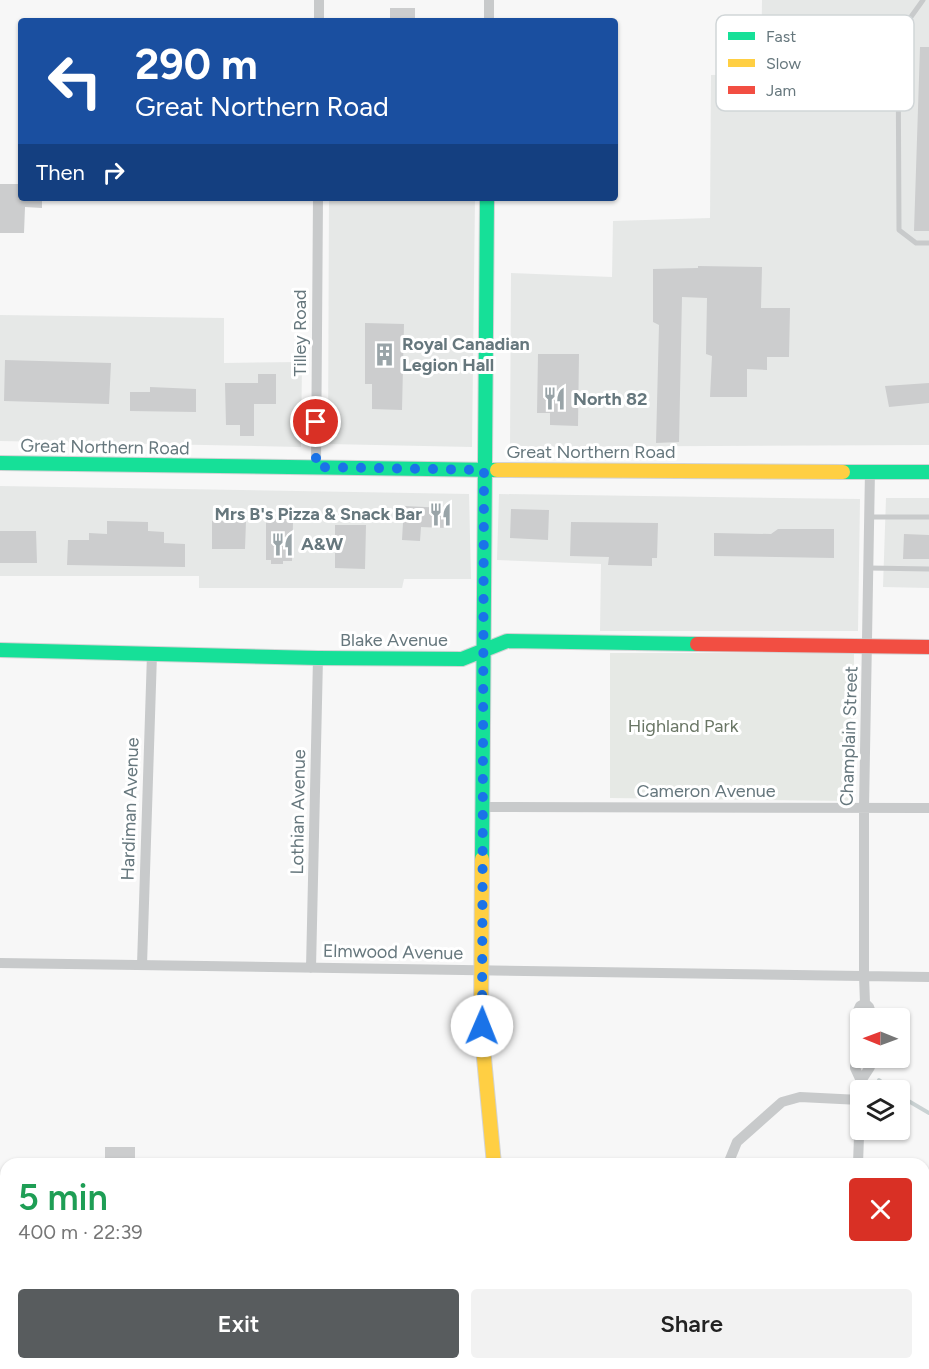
<!DOCTYPE html>
<html lang="en">
<head>
<meta charset="utf-8">
<style>
  body { margin:0; font-family:Figtree,sans-serif; background:#f2f2f2; color:#222; height:100vh; display:flex; flex-direction:column; font-size:22px; white-space:nowrap }
  * { box-sizing:border-box; margin:0 }
  p { font-size:20px; color:#767676 }
  .icon { flex:none; width:33px; height:33px; fill:none; stroke:currentColor; stroke-width:2; stroke-linecap:round; stroke-linejoin:round }
  .map { position:relative; flex:1; overflow:hidden }
  .sheet { position:absolute; left:0px; top:1158px; width:930px; height:212px; display:flex; flex-direction:column; background:#fff; border-radius:18px 18px 0 0; box-shadow:0 2px 4px #0004 }
  .sheet>* { flex:none }
  .hud { position:absolute; left:18px; top:18px; width:600px; height:183px; border-radius:6px; box-shadow:0 2px 4px #0004; background:#1a4fa0; color:#fff; overflow:hidden }
  .needle { width:39px; rotate:271deg }
  .fabs { position:absolute; left:850px; top:1008px; display:grid; gap:12px }
  .fabs a { display:grid; place-items:center; width:60px; height:60px; border-radius:6px; background:#fff; box-shadow:0 2px 4px #0004; font-size:30px }
  .pin { position:absolute; display:grid; place-items:center; width:51px; height:51px; color:#fff; margin:-26px; border:3px solid #fff; border-radius:50%; box-shadow:0 2px 6px #0007 }
  .me { position:absolute; width:66px; margin:-33px; rotate:1deg; stroke-linejoin:round; filter:drop-shadow(0 0 4px #0008) }
  .turn { display:flex; align-items:center; gap:21px; height:126px; padding:0 18px; font-size:27px }
  .turn .icon { width:78px; height:78px; stroke-width:2.5 }
  .turn b { display:block; font-size:42px; line-height:51px }
  .then { display:flex; align-items:center; height:57px; padding:0 18px; background:#0003; gap:12px; font-size:22px }
  .round { display:grid; place-items:center; flex:none; width:63px; height:63px; border-radius:6px; background:#f2f2f2 }
  .head { display:flex; align-items:center; justify-content:space-between; height:102px; padding:0 18px }
  h1 { font-size:36px; font-weight:600; line-height:45px; color:#1e9e55 }
  .primary-button { display:flex; gap:12px; margin-top:auto; padding:12px 18px }
  .primary-button a { flex:1; height:69px; border-radius:6px; background:#585c5e; color:#fff; font-size:24px; font-weight:600; line-height:69px; text-align:center }
  .primary-button a+a { background:#f2f2f2; color:#222 }
  .map>svg:first-child { display:block }
  .built { fill:#e6e8e7 }
  .green { fill:#e6e9e5 }
  .lines { fill:none; stroke-linecap:round; stroke-linejoin:round }
  .stream { stroke:#cad2d3; stroke-width:4 }
  .building { fill:#cccdce }
  .fast-casing { stroke:#d2d3d4; stroke-width:16 }
  .slow-casing { stroke:#d2d3d4; stroke-width:16 }
  .jam-casing { stroke:#d2d3d4; stroke-width:16 }
  .lane { stroke:#c8cacb; stroke-width:5 }
  .street { stroke:#c8cacb; stroke-width:10 }
  .fast { stroke:#16e098; stroke-width:14 }
  .slow { stroke:#ffcf43; stroke-width:14 }
  .jam { stroke:#f24e42; stroke-width:14 }
  .route { stroke:#1a73e8; stroke-width:10; stroke-dasharray:0 18 }
  .labels { text-anchor:middle; dominant-baseline:central; stroke-width:6; stroke-linejoin:round; paint-order:stroke }
  .street-label { font-size:18px; fill:#66777d; stroke:#fff }
  .poi-label { font-size:18px; font-weight:bold; fill:#66777d; stroke:#fff; text-anchor:start }
  .park-label { font-size:18px; fill:#6a7665; stroke:#fff }
  .key { fill:#fff; stroke:#d1d6d8; stroke-width:1.5 }
  .key-label { font-size:16px; fill:#66777d }
</style>
</head>
<body>
<div class="map">
<svg width="929" height="1369" viewBox="0 0 929 1369">
  <rect width="100%" height="100%" fill="#f7f7f7"/>
  <path class="built" d="M762,0h167v445l-419,2 1,-174 101,4 1,-56 97,-3 1,-143 50,-1z
    M329,198h146l-3,249 -144,-3z
    M0,315l224,3v45l78,-1 -1,85 -301,-6z
    M0,486l469,8 2,85h-67l-2,9h-203v-12h-199z
    M499,494l361,5 -2,132h-258l1,-67 -104,-4z
    M886,498h43v90l-46,-1z"/>
  <path class="green" d="M610,653h244l-1,148 -243,-3z
    M834,1364h88l-27,3v2h-61z"/>
  <g class="lines">
    <path class="stream" d="M879,1080l13,10
      M900,1096l29,17"/>
  </g>
  <path class="building" d="M390,8h25v13h-25z
    M920,47h9v184h-15z
    M0,184h21v14h21v10l-17,-1 -1,26h-24z
    M698,266l64,1 -1,41h29l-1,49h-22v13l-20,-1v28h-37l2,-41 -6,-2 1,-56 -25,-1 -3,145 -23,1 3,-118 -6,-3v-53l45,-1z
    M365,323l39,1 -2,86 -30,-1v-25h-7z
    M538,354h41l-1,72 -28,-1v-12h-13z
    M5,360l106,3 -2,41 -105,-3z
    M258,374h18v30h-22v32h-14v-11h-14l-1,-42h33z
    M929,383v20l-40,4 -4,-21z
    M150,387l46,2v23l-66,-1v-19h20z
    M404,506l42,2 -1,20 -24,-1 -1,14 -18,-1z
    M511,509l38,1 -1,30 -38,-2z
    M274,519h13v3h6l-1,39h-9v3h-12v-4h-5v-38h8z
    M107,521l41,1v9l16,1v11l21,1v23l-118,-2 1,-25h21v-7l18,1z
    M212,521h34l-1,28h-33z
    M571,522l87,1 -1,35h-5v8l-44,-1 1,-8 -39,-1z
    M335,525h31l-1,44 -30,-1z
    M778,529h56v29l-120,-2v-23l57,1z
    M0,531h36l1,32h-37z
    M904,534l25,1v24h-26z
    M105,1147h30v17h-30z"/>
  <g class="lines">
    <defs>
      <path id="fast" d="M0,463l497,7
        M843,472h86
        M0,650l318,8 144,1 45,-18 190,3
        M482,859l5,-661"/>
      <path id="slow" d="M497,470l346,2
        M482,859l-1,167 13,138"/>
      <path id="jam" d="M697,644l232,3"/>
    </defs>
    <use href="#fast" class="fast-casing"/>
    <use href="#slow" class="slow-casing"/>
    <use href="#jam" class="jam-casing"/>
    <path class="lane" d="M923,0l-25,35 1,195 17,13h13
      M870,517h59
      M869,568l60,1"/>
    <path class="street" d="M319,21v-21
      M489,21v-21
      M316,467l2,-269
      M870,471l-6,337v168l1,27 4,4 4,11
      M483,807l446,1
      M0,963l929,14
      M142,965l10,-311
      M311,968l7,-310
      M865,1003l-5,3 -4,9 -1,53 6,13 9,-14 1,-9
      M728,1164l9,-22 45,-40 18,-5 60,3
      M858,1164l3,-83
      M495,1369v-5"/>
    <use href="#fast" class="fast"/>
    <use href="#slow" class="slow"/>
    <use href="#jam" class="jam"/>
  </g>
  <g class="lines">
    <path class="route" d="M316,422v45l168,3 -2,556"/>
  </g>
  <defs>
    <symbol id="building-bare" viewBox="-9 -9 18 18"><path d="M-4-6H4V6H1V3H-1V6H-4ZM-2.5-4.3h1.7v1.8h-1.7ZM.8-4.3h1.7v1.8H.8ZM-2.5-1h1.7V.8h-1.7ZM.8-1h1.7V.8H.8Z" fill="#99a4a8" stroke="#fff" stroke-width="2.5" paint-order="stroke"/></symbol>
    <symbol id="restaurant-bare" viewBox="-9 -9 18 18"><path d="M-5-6h1v4h1v-4h1v4h1v-4h1v5L-1.5 .5V6h-2V.5L-5-1ZM5-6V6H3V1.5H1.5Q1.5-4 5-6Z" fill="#99a4a8" stroke="#fff" stroke-width="2.5" paint-order="stroke"/></symbol>
  </defs>
  <g fill-rule="evenodd">
    <use href="#building-bare" x="368" y="338" width="33" height="33"/>
    <use href="#restaurant-bare" x="538" y="382" width="33" height="33"/>
    <use href="#restaurant-bare" x="424" y="498" width="33" height="33"/>
    <use href="#restaurant-bare" x="266" y="528" width="33" height="33"/>
  </g>
  <g class="labels">
    <g class="street-label">
      <text transform="translate(300 333) rotate(-90)">Tilley Road</text>
      <text transform="translate(105 447) rotate(1)">Great Northern Road</text>
      <text x="591" y="452">Great Northern Road</text>
      <text x="394" y="640">Blake Avenue</text>
      <text transform="translate(849 736) rotate(-88)">Champlain Street</text>
      <text x="706" y="791">Cameron Avenue</text>
      <text transform="translate(130 809) rotate(-88)">Hardiman Avenue</text>
      <text transform="translate(298 812) rotate(-89)">Lothian Avenue</text>
      <text transform="translate(393 952) rotate(1)">Elmwood Avenue</text>
    </g>
    <g class="poi-label">
      <text x="402" y="344">Royal Canadian<tspan x="402" dy="21">Legion Hall</tspan></text>
      <text x="573" y="399">North 82</text>
      <text x="422" y="514" text-anchor="end">Mrs B's Pizza &amp; Snack Bar</text>
      <text x="301" y="544">A&amp;W</text>
    </g>
    <g class="park-label">
      <text x="683" y="726">Highland Park</text>
    </g>
  </g>
  <rect x="716" y="15" width="198" height="96" rx="9" class="key"/>
  <rect x="728" y="32" width="27" height="8" fill="#16e098"/>
  <rect x="728" y="59" width="27" height="8" fill="#ffcf43"/>
  <rect x="728" y="86" width="27" height="8" fill="#f24e42"/>
  <g class="key-label">
    <text x="766" y="42">Fast</text>
    <text x="766" y="69">Slow</text>
    <text x="766" y="96">Jam</text>
  </g>
</svg>
<div class="fabs">
<a><svg class="needle" viewBox="-14 -14 28 28"><path d="M0-13l5 13h-10z" fill="#e53935"/><path d="M0 13l5-13h-10z" fill="#767676"/></svg></a>
<a><svg class="icon" aria-label="layers" viewBox="0 0 24 24"><path d="M12 4l9 5-9 5-9-5zM3 14l9 5 9-5"/></svg></a>
</div>
<div class="pin" style="left:316px;top:422px;background:#d93025"><svg class="icon" aria-label="arrive" viewBox="0 0 24 24"><path d="M6 21V4h12l-3 4 3 4H6"/></svg></div>
<svg class="me" style="left:482px;top:1026px" viewBox="-20 -20 40 40"><circle r="19" fill="#fff"/><path d="M0-13L10 11 0 6-10 11z" fill="#1a73e8"/></svg>
<div class="hud">
<div class="turn"><svg class="icon" aria-label="left" viewBox="0 0 24 24"><path d="M17 20v-9H6M10 6l-5 5 5 5"/></svg><div><b>290 m</b>Great Northern Road</div></div>
<div class="then">Then<svg class="icon" aria-label="right" viewBox="0 0 24 24"><path d="M7 20v-9h11M14 6l5 5-5 5"/></svg></div>
</div>
<section class="sheet">
<div class="head"><div><h1>5 min</h1><p>400 m · 22:39</p></div><a class="round" style="background:#d93025;color:#fff"><svg class="icon" aria-label="close" viewBox="0 0 24 24"><path d="M6 6l12 12M18 6L6 18"/></svg></a></div>
<div class="primary-button"><a>Exit</a><a>Share</a></div>
</section>
</div>
</body>
</html>
